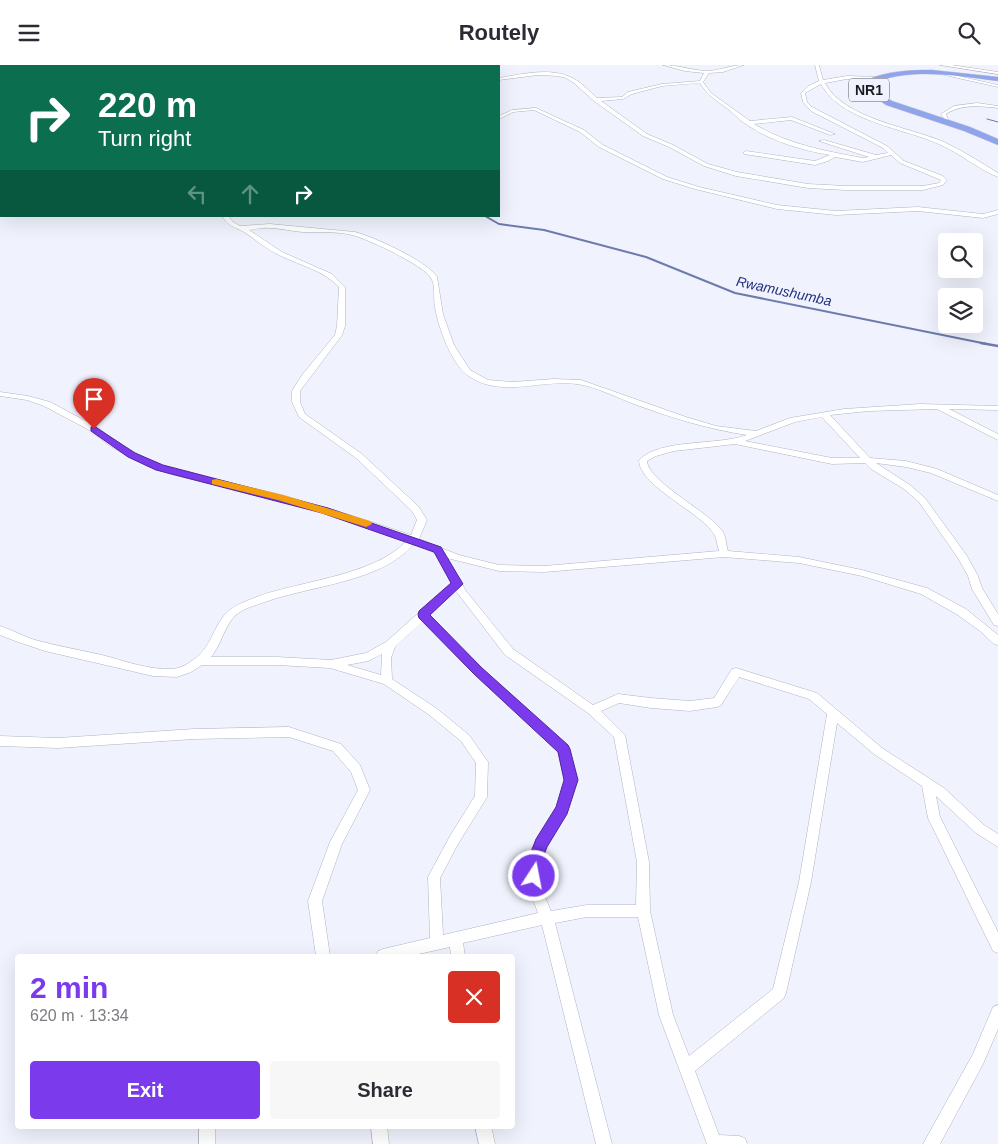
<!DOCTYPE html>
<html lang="en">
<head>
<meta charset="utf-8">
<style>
  body { margin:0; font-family:Helvetica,sans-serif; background:#f7f7f7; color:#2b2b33; height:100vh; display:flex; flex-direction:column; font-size:19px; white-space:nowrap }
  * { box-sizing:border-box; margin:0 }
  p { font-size:16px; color:#7c7c81 }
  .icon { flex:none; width:28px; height:28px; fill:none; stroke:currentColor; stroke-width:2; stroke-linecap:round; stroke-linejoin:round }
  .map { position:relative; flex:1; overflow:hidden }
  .panel { position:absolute; left:15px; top:889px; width:500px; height:175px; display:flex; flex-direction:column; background:#fff; border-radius:5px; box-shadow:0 5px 20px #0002 }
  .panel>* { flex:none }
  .guide { position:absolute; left:0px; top:0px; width:500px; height:152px; box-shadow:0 5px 20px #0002; background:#0b6e4f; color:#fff; overflow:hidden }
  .buttons { position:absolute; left:938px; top:168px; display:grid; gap:10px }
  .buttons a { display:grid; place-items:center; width:45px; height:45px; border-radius:5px; background:#fff; box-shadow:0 5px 20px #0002; font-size:25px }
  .pin { position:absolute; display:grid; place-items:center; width:42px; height:42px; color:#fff; margin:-51px -21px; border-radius:50% 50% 50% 0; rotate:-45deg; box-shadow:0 0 5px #0007 }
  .pin .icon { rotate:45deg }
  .me { position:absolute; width:55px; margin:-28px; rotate:11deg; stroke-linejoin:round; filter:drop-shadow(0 0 4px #0008) }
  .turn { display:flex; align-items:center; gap:18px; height:105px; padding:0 15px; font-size:22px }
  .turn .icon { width:65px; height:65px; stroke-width:2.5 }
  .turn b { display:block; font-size:35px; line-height:42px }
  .lanes { display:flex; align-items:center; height:48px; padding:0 15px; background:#0003; justify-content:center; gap:25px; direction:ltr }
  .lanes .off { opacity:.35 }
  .round { display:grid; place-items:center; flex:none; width:52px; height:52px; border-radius:5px; background:#f7f7f7 }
  .head { display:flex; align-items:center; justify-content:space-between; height:85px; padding:0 15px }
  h1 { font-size:30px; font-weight:700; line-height:38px; color:#7c3aed }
  .button { display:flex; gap:10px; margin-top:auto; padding:10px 15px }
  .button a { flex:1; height:58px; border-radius:5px; background:#7c3aed; color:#fff; font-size:20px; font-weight:700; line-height:58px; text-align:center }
  .button a+a { background:#f7f7f7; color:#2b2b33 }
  header { display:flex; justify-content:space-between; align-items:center; height:65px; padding:0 15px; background:#fff; font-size:22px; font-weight:700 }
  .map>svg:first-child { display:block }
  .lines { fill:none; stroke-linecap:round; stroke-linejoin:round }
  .stream-far2 { stroke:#6c7bac; stroke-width:1 }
  .stream-far1 { stroke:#6c7bac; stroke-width:2 }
  .stream { stroke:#6c7bac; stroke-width:2.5 }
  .minor-casing { stroke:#afb4c4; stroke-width:1 }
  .trunk-casing { stroke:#d1d1d2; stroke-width:1 }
  .minor { fill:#fff; fill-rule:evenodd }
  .trunk { fill:#90a4ec; fill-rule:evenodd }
  .route { fill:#7c3aed; stroke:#51269a }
  .slow { fill:#f59e0b }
  .labels { text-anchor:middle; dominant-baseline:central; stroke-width:4; stroke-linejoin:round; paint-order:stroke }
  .shield { fill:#f0f3fd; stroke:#5a5c62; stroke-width:1 }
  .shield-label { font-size:14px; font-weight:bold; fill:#191b20 }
  .far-water-label { font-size:14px; font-style:italic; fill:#24317f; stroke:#f0f3fd }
</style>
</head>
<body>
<header><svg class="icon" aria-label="menu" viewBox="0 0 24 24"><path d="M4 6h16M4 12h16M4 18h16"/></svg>Routely<svg class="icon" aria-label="search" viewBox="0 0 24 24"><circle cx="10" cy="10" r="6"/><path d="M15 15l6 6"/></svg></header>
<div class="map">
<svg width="998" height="1079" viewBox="0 0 998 1079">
  <rect width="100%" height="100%" fill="#f0f3fd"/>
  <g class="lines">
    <path class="stream-far2" d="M987,54l11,3"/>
    <path class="stream-far1" d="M485,151l14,8 45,6 102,27 89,36 252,51"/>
    <path class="stream" d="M981,278l17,3"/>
    <defs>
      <path id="minor" d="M417,0h4l1,1h-4z
        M663,0c14,0 28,5 43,6 13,0 25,-6 38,-6l-21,7 -14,1 -6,9 8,11 39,28 42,-4 43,17 -5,1 -39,-15 -37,4c33,20 71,27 109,34l6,-1 -50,-16 5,-1 52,15 12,-2 -5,-5 -72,-37 -8,-9 -2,-9 7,-7 11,-5 -4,-16h4l4,15 24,-4 30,1 -2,2h-28l-22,4c19,36 84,44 119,59 19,9 36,20 54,31v4c-20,-8 -37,-23 -57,-32 -36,-17 -100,-23 -120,-61l-16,9 2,9 5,5 75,39 17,15 39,15 4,4 -4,5 -20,5h-77l-38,-2 -72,-12 -32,-10 -35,-19 -26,-11 -49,-35 -20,-18 -8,-5 -8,-2 -20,-1 -39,5v-2c25,-4 54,-12 77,2 8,5 14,12 21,18l25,-1 6,-5 34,-8 38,-3 4,-8 -19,-2zM700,18c8,13 16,17 28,26 4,3 8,7 12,11 25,19 59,30 90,35l-15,6 -69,-10 -3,2 1,1 71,11 13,-4 7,-4 28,5 28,-7 9,8 41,17 -2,3 -16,3h-77l-38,-2 -71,-12 -29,-8 -35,-19 -26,-11 -46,-33 22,-2 9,-5 30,-8z
        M940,0h11l47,7v2z
        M940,7l58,13v2l-58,-13z
        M977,38l21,3v2c-18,-2 -36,-4 -52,6l3,8 -2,1 -6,-9 13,-8z
        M536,43l48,22 19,15 64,32 32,10 78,18 59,6 82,-4 65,7 15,-4v4l-15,4 -65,-7 -82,4 -59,-6 -82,-20 -32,-10 -64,-32 -19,-15 -46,-22 -21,2 -14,7v-3l13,-6z
        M0,125h1v4h-1z
        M0,138h1v4h-1z
        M222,151h6l5,6 7,4 30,-2 85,8c19,5 72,29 82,45l6,37 11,31 16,25 18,10 24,2 42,-3 27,1 105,37 30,9 40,5 34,-13 54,-9 76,-5 78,2v4l-49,-1 49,25v6l-61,-31 -68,2 -39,4 40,43 36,3 31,8 61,26v6l-67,-28 -25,-6 -30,-4 34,22 15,13 42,58 11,20 4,12 16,26v12l-4,-1 -22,-36 -4,-13 -10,-18 -39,-56 -15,-13 -33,-20 -6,-6 -33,1 -97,-20 -61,7 -18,5 -9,5c1,21 63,51 76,71 3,5 3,13 5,19l71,6 63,13 65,18 39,21 32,26v10l-4,-1 -14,-13 -22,-16 -37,-21 -59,-18 -63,-13 -75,-6 -180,15 -45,-1 -52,-13 19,33 47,58 80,56 25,-11 33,4 39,3 24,-3 18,-29 4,-1 81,25 65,55 62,40 40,37 14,9v13l-22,-14 -40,-37 4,21 58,115v21l-5,-2 -65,-133 -6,-32 -48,-32 -37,-31 -26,159 -25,111 -2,5 -89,73 24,64 20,1 6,2 2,6h-40l-48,-129 -21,-98h-51l-32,6 57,221h-16l-54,-219 -79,18 2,13h-14l-1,-9 -40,9h-34l2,-5 5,-2 47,-11 -2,-61 22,-41 25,-40 1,-33 -15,-22 -33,-27 -44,-30 -54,-16 -53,-3h-75l-11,7 -14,5 -24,-1 -108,-25 -27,-9 -18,-7v-9c12,4 23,10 35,14 22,6 45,10 67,15 23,6 46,15 71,14 6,-1 12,-3 17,-7 24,-14 22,-39 41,-53 8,-6 19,-9 28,-13 42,-15 117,-21 147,-55l-62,-22 -66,-19 -108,-26 -23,-8 -37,-20 -19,-15 -47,-25 -17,-6 -27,-4v-4l28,4 22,6 47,25 19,15 37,20 19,7 110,26 68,20 61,20 6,-15 -5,-9 -56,-53 -57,-41 -7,-15v-11l10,-16 33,-40 2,-9 2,-39c-17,-18 -41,-22 -62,-33 -12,-6 -22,-15 -33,-22 -9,-5 -16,-6 -22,-16zM262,163c14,-1 27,3 41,4 16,1 33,-1 49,3 14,3 73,31 79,43 5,8 2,20 4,29 3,20 17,59 35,70 32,21 72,2 107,7 17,2 41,14 57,20 38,14 74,25 113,31 -30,11 -86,3 -108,25 0,27 65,53 76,76 2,4 2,10 4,15l-175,15 -45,-1 -40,-10 -40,-16 8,-19 -8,-13 -57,-53 -57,-40 -5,-12v-11l42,-56 3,-9v-39l-13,-13 -50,-22 -33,-22zM822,352l38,41h-28l-87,-17 50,-19zM414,479l21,9 17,30 -66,59 -20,11 -35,7 -54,-3h-66c11,-13 13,-32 26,-43 8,-6 19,-9 28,-12 47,-17 115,-19 149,-58zM456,526l49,64 83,58 26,24 23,125 -1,43h-49l-36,6 -11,-25 -1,-21 7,-18 22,-37 9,-30 -8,-31 -2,-3 -85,-78 -53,-53zM423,556l51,53 84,78 7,28 -8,28 -20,32 -10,25 1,21 10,27 -95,22 -3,-57 18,-34 29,-47 1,-35 -19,-27 -33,-27 -44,-29 -1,-21 4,-11zM382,589l-1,21 -34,-10 21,-4zM739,612l70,22 18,15 -28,168 -26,107 -84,67 -16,-41 -23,-104 -1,-49 -24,-127 -24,-24 18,-8 32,5 39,3 27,-4 4,-2z
        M289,662l52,17 19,21 10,25 -28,54 -20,57 8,55h-14l-8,-55 22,-59 28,-52 -7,-18 -18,-21 -44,-14 -95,2 -136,9 -58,-2v-10l58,2 136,-9z
        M998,940v24l-15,35 -43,80h-17l50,-90 20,-47z
        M199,1061h16v18h-16z
        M371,1061h16l2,18h-16z
        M475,1061h16l4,18h-16z"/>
      <path id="trunk" d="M932,5l66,7v4c-39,-5 -87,-14 -125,2v6l19,12 78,26 28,12v6l-34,-14 -78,-26 -21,-15 1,-10c21,-9 43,-10 66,-10z"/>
    </defs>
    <use href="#minor" class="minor-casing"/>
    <use href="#trunk" class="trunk-casing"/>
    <use href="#minor" class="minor"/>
    <use href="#trunk" class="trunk"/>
  </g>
  <path class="route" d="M94,361l41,27 28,12 165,43 113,39 22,37 -33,31 52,53 86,77 2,4 8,31 -11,34 -20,33 -7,18 1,11 -2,5 -5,2 -6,-2 -2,-16 10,-26 20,-32 8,-27 -6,-28 -84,-78 -55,-56 -1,-3 1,-4 32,-28 -17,-31 -112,-39 -166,-43 -28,-13 -37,-26v-4z"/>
  <path class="slow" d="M216,414l67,16 87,26 2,3 -6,3 -88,-27 -66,-16v-4z"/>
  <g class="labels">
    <rect class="shield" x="849" y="13.5" width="40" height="23" rx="4"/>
    <g class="shield-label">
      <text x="869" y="25">NR1</text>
    </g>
    <g class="far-water-label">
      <text transform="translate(784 226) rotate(12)">Rwamushumba</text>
    </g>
  </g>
</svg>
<div class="buttons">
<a><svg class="icon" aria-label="search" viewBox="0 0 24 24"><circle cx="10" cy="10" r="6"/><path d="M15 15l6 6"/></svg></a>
<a><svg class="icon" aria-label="layers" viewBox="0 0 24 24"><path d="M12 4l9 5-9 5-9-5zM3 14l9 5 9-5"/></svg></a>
</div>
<div class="pin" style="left:94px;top:364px;background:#d93025"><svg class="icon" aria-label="arrive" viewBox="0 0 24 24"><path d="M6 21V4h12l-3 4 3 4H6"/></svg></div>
<svg class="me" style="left:534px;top:811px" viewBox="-20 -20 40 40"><circle r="17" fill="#7c3aed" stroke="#fff" stroke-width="3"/><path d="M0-11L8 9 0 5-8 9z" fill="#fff"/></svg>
<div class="guide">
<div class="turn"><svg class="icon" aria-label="right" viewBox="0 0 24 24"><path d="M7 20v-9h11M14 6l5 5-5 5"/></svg><div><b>220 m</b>Turn right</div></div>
<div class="lanes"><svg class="icon off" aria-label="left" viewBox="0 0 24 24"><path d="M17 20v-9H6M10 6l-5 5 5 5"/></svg><svg class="icon off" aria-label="ahead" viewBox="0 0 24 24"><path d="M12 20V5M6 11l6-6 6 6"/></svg><svg class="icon" aria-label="right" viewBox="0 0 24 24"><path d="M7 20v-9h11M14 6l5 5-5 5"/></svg></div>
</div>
<section class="panel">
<div class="head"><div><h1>2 min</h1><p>620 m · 13:34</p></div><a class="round" style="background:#d93025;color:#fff"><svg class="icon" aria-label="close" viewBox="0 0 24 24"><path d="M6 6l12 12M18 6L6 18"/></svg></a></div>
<div class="button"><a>Exit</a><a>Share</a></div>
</section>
</div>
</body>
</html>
